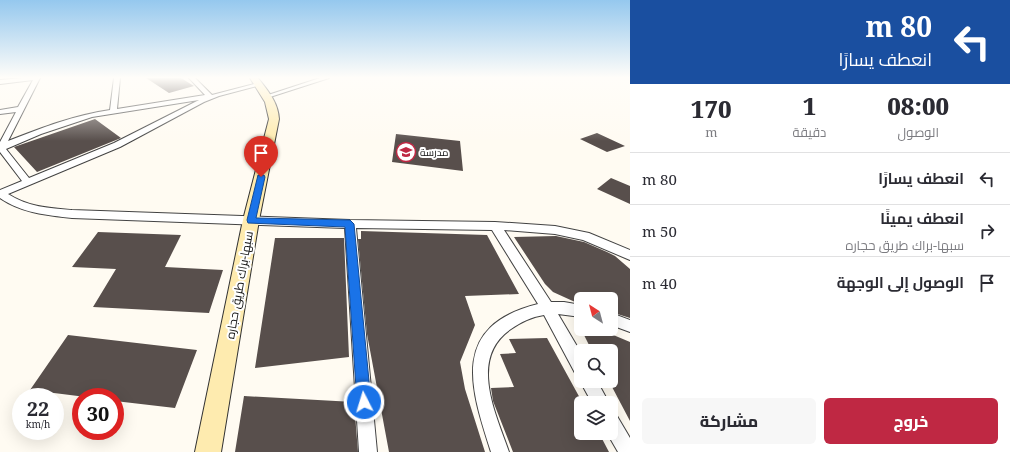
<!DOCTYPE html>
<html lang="ar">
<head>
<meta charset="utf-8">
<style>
  body { margin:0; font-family:"Noto Serif",Cairo,serif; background:#f7f7f7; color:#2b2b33; direction:rtl; height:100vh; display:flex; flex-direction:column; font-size:15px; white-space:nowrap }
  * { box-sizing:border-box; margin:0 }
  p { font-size:13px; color:#7c7c81 }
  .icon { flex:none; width:22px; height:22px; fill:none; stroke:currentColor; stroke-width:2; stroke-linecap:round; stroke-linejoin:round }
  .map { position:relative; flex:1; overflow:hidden; direction:ltr }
  .side { display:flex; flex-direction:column; background:#fff; width:380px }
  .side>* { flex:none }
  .banner { background:#1a4fa0; color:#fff; overflow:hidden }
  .needle { width:26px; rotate:324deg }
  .buttons { position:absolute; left:574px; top:292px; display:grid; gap:8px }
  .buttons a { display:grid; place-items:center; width:44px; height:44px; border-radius:6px; background:#fff; box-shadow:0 4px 16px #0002; font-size:20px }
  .speed { position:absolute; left:12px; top:388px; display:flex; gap:8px; font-size:20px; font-weight:700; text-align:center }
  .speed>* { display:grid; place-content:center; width:52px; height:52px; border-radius:50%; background:#fff; box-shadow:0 4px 16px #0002; line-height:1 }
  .speed small { font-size:10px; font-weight:400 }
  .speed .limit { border:6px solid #d22; background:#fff; color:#111 }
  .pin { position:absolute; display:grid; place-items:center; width:34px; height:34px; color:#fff; margin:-41px -17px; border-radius:50% 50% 50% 0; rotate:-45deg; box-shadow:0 0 4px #0007 }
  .pin .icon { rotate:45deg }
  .me { position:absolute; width:44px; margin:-22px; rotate:355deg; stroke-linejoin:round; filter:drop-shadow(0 0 3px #0008) }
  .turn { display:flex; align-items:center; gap:14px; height:84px; padding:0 12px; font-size:18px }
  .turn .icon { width:52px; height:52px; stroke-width:2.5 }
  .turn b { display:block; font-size:28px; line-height:34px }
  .eta { display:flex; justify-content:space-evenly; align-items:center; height:68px; text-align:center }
  .eta b { font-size:24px; font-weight:800; line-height:28px }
  .button { display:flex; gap:8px; margin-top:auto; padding:8px 12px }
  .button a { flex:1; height:46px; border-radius:6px; background:#bf2843; color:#fff; font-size:16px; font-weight:800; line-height:46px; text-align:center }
  .button a+a { background:#f7f7f7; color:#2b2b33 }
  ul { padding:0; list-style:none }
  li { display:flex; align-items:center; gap:12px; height:52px; padding:0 12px; border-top:1px solid #e1e1e2 }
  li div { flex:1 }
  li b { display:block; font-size:15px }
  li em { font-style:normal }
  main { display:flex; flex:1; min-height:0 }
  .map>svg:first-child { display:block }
  .building { fill:#584f4c }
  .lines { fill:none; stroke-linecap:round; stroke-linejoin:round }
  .street-casing { stroke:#434343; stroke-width:2 }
  .secondary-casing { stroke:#323232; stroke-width:2 }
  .street { fill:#fff; fill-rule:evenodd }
  .secondary { fill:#feebaf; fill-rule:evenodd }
  .route { fill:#1a73e8; stroke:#114b97 }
  .labels { text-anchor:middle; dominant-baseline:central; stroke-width:4; stroke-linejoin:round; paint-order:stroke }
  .far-poi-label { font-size:10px; fill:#101010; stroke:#fff; text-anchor:start }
  .street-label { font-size:12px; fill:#101010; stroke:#fff }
</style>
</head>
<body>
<main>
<section class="side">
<div class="banner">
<div class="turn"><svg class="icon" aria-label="left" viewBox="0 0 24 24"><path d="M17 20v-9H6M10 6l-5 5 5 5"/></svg><div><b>80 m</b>انعطف يسارًا</div></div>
</div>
<div class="eta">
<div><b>08:00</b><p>الوصول</p></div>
<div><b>1</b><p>دقيقة</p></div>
<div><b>170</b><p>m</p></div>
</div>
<ul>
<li><svg class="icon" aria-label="left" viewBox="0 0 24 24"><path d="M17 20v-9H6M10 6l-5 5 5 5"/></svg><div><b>انعطف يسارًا</b></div><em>80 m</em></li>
<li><svg class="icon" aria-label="right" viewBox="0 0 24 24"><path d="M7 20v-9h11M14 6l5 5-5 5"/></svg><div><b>انعطف يمينًا</b><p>سبها-براك طريق حجاره</p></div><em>50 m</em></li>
<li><svg class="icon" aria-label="arrive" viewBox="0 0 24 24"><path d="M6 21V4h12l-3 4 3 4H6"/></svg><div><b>الوصول إلى الوجهة</b></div><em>40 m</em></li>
</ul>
<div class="button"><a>خروج</a><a>مشاركة</a></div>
</section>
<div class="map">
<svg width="630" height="452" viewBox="0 0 630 452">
  <rect width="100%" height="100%" fill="#fffbf2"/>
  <path class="building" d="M146,78h35l13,8 -25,7z
    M95,119l26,19 -84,34 -23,-25z
    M597,133l28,13 -18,6 -27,-13z
    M396,134l64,7 3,30 -71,-9z
    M611,178l19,8v18l-33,-15z
    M361,231l126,4 32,59 -54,2 10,29 -15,37 5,27 20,63h-96l-22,-118 -9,-95h3z
    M98,232l83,3 -16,32 58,3 -14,43 -116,-6 23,-38 -44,-2z
    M556,236l28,6 23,10 8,4 15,13v49l-19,-6v-13h-30v4l-6,-1 -22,-10 -8,-8 -31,-47z
    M275,238h69l5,119 -94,11z
    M581,329h18l31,13v79l-19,-36v-34h-19z
    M68,335l129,15 -22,58 -60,-7v-4h-29l-56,-7z
    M547,338l34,62v33h18l10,19h-96l-20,-51 -2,-13 23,-1 -14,-33 16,-1 -7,-14z
    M244,396l110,6 4,50h-123z"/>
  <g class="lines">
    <defs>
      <path id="street" d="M22,78h18l-32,63c33,-13 67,-26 102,-31l4,-32h6l-3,31 88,-14 -16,-17h6l17,17 46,-12 3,2 -42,11 -15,6 -84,45 -112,47c20,13 41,14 64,16l278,10 145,2 60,4 34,7 41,17v10l-47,-20 -28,-6 -51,-4 47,72h13l17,3v12l-23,-3 23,39v23l-6,-3 -31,-58c-13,2 -23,7 -33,14 -43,29 -15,85 -2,123h-18c-21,-65 -41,-126 47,-148l-46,-74 -136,-2 21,224h-18l-14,-224 -273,-10c-26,-3 -50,-5 -72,-20v-8l22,-9 -22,-29v-10l16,-30 -16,2v-4l18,-3 15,-27 -33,4v-4zM199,100l-85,43 -85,35 -23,-29 35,-15 51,-17z
        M320,78h9l-59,19 -5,-1z
        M611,313l19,7v12l-19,-7z
        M581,378v3h16l12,22h-17l-12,-22z
        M611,413l6,3 13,22v14h-12l-11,-19h4z"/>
      <path id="secondary" d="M250,78h8c10,13 20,24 21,41l-20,101 -38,232h-26l48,-232 26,-101 -4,-17z"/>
    </defs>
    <use href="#street" class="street-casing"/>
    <use href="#secondary" class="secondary-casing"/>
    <use href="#street" class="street"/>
    <use href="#secondary" class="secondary"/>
  </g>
  <linearGradient id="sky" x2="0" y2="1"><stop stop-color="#95c8ee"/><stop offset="0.55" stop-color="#fffdf9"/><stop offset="1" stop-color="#fffdf9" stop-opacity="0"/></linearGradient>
  <rect width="630" height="141" fill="url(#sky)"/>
  <path class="route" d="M258,175h6l1,2 -9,41 94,2 4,4 17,178 -2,5 -5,2 -5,-2 -2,-5 -12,-175 -97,-4 -1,-3z"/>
  <defs>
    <symbol id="school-ring" viewBox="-11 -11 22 22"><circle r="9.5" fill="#fff" stroke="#bf2843" stroke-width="1.5"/><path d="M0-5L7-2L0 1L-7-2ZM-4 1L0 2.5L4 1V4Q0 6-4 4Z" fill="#bf2843"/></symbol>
  </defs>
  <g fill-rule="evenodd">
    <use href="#school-ring" x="395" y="141" width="22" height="22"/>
  </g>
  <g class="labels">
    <g class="far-poi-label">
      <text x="420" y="152">مدرسة</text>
    </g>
    <g class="street-label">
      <text transform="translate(239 285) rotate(-80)">سبها-براك طريق حجاره</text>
    </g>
  </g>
</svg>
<div class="buttons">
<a><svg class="needle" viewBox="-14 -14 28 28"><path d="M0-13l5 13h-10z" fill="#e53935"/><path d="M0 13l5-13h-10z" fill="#7c7c81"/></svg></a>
<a><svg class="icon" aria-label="search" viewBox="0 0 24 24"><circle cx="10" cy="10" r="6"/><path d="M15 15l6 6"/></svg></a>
<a><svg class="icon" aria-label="layers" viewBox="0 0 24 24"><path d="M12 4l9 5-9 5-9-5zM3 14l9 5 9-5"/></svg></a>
</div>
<div class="speed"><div>22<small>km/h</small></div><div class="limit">30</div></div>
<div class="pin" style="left:261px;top:177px;background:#d93025"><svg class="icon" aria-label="arrive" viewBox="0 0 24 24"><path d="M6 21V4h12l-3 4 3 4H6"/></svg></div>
<svg class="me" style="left:364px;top:402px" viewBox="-20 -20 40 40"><circle r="17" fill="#1a73e8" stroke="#fff" stroke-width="3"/><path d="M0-11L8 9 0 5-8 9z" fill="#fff"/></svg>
</div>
</main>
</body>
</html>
